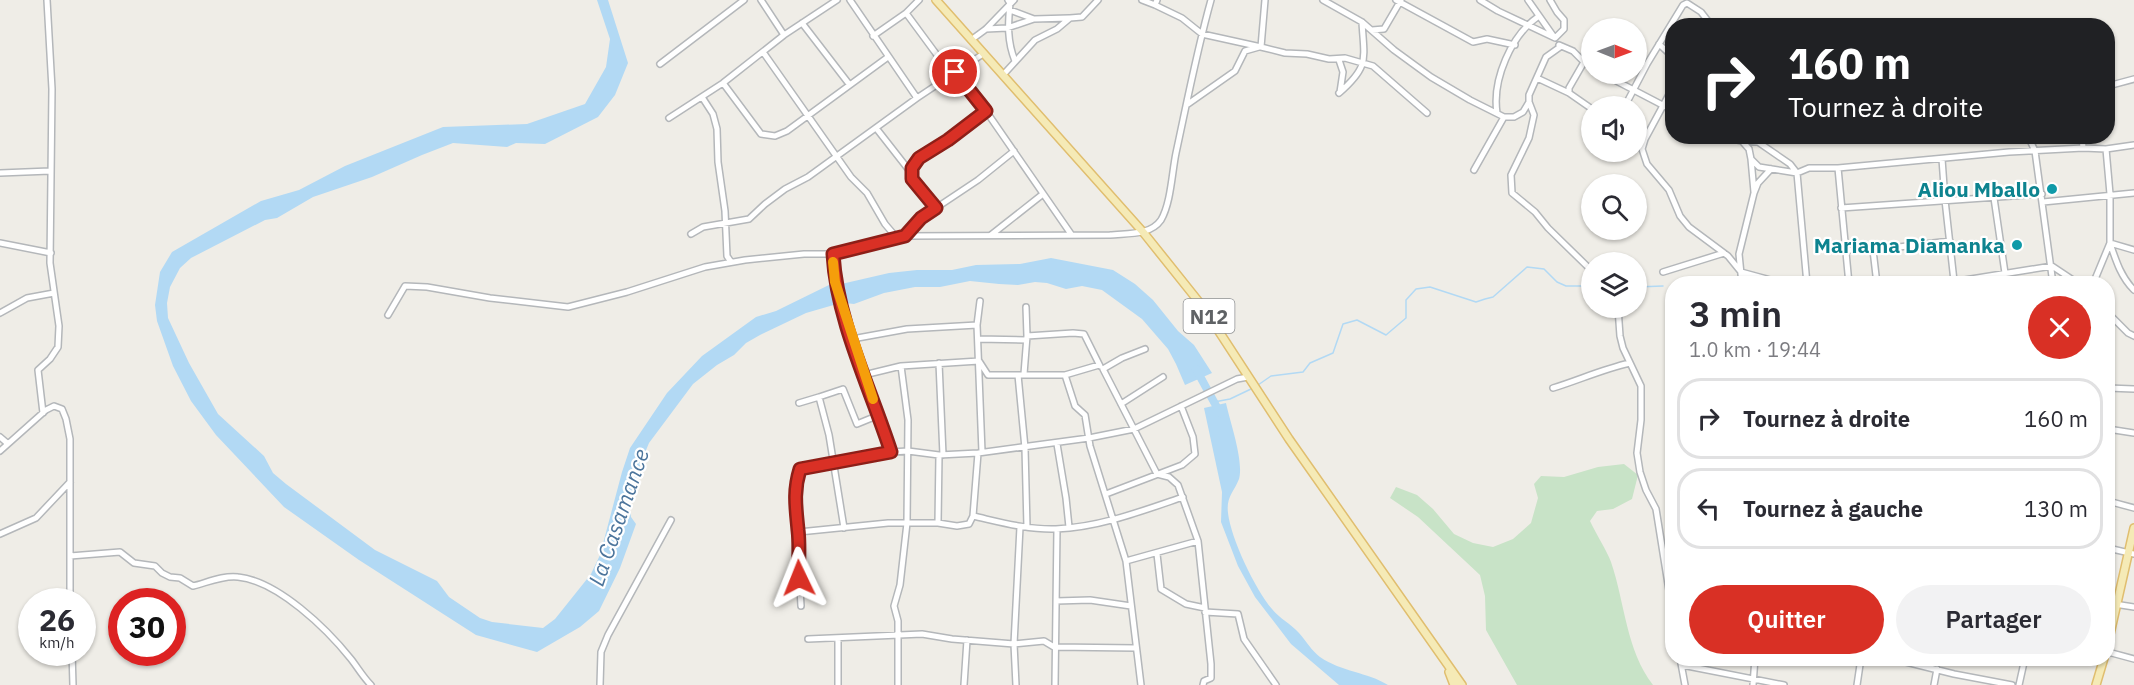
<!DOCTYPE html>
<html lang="fr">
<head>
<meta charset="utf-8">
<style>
  body { margin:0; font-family:"IBM Plex Sans",sans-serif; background:#f2f2f3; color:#2b2b33; height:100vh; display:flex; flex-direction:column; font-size:22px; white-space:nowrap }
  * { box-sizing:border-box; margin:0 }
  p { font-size:20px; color:#7c7c81 }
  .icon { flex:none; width:33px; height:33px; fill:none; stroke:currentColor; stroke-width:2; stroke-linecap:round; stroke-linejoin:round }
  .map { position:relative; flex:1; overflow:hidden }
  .details { position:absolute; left:1665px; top:276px; width:450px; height:390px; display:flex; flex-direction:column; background:#fff; border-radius:24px; box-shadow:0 2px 4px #0004 }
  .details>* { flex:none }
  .banner { position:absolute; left:1665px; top:18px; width:450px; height:126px; border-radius:24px; box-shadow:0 2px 4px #0004; background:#202124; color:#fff; overflow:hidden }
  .needle { width:39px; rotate:91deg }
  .tools { position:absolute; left:1581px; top:18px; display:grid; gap:12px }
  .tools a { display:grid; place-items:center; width:66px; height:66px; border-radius:50%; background:#fff; box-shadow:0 2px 4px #0004; font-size:30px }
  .speed { position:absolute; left:18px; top:588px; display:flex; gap:12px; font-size:30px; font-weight:700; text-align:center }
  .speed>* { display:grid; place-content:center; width:78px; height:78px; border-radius:50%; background:#fff; box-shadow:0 2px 4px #0004; line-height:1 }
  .speed small { font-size:15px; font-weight:400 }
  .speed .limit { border:9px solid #d22; background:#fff; color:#111 }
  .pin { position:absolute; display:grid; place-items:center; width:51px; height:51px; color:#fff; margin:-26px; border:3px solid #fff; border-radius:50%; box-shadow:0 2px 6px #0007 }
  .me { position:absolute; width:66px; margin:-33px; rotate:358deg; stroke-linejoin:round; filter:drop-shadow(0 0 4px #0008) }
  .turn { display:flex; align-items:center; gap:21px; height:126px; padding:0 24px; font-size:27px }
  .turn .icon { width:78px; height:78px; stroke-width:2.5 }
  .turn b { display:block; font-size:42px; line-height:51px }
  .round { display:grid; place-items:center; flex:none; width:63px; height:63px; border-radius:32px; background:#f2f2f3 }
  .overview { display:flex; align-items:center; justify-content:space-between; height:102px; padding:0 24px }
  h1 { font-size:36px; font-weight:600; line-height:45px }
  .action { display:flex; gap:12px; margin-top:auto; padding:12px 24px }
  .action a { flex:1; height:69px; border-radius:36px; background:#d93025; color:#fff; font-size:24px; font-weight:600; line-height:69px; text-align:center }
  .action a+a { background:#f2f2f3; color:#2b2b33 }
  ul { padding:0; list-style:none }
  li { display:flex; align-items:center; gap:18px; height:81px; margin:0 12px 9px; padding:0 12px; border:3px solid #e1e1e2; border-radius:24px }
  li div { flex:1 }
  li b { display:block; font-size:22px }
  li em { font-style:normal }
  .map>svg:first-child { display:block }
  .green { fill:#c8e3c7 }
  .water { fill:#b2d9f4 }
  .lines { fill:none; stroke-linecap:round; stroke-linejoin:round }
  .stream { stroke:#b2d9f4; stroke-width:1.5 }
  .river { stroke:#b2d9f4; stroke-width:8 }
  .minor-casing { stroke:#b4b7ba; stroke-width:8 }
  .major-casing { stroke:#e0be6f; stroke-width:10 }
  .minor { stroke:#fff; stroke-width:5 }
  .major { stroke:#f5eab6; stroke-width:7 }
  .route-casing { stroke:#8d1f18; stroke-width:15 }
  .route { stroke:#d93025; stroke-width:10 }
  .slow { stroke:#f59e0b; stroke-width:10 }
  .culture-dot { fill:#0f9aa8; stroke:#fff; stroke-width:2 }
  .labels { text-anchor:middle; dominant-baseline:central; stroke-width:4.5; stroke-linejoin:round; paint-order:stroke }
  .shield { fill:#fff; stroke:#8f9193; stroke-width:1.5 }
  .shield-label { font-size:20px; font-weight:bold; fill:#5f6265 }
  .culture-label { font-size:21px; font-weight:bold; fill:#0d838f; stroke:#fff; text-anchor:end }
  .water-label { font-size:22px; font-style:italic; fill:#4c759c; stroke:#fff }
</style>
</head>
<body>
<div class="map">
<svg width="2134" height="685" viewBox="0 0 2134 685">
  <rect width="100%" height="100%" fill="#efede7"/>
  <path class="green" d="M1624,464l14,11 -6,24 -19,10 -16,2 -7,10c6,13 17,30 21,41 14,41 15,88 42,123h-136l-31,-55 -1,-34 -5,-21 -62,-58 -28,-19 6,-11 21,8 16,14 21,25 19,9 20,4 20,-8 18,-16 7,-25 -4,-14 7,-8 23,1 34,-10z"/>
  <path class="water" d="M597,0h11l20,63 -13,32 -17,22 -53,27 -29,-1 -9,4 -54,-4 -31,12 -50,22 -59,20 -36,21 -12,2 -74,38 -11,10 -10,19 -3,16 1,15 21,45 29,51 46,42 9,17 13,11 89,66 62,31 12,16 31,21 12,4 51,6 12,-9 36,-45 9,-19 22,-83 8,-24 37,-55 35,-37 54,-39 20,-6 55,-27 6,20 -31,9 -46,22 -14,8 -12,12 -17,10 -24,19 -44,59 -7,17 -13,45 2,12 5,7 -16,44 -21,43 -19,16 -43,25 -61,-17 -117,-75 -75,-53 -68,-72 -25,-34 -18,-35 -16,-45 -2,-16 5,-33 12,-20 89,-51 38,-11 46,-24 98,-39 84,-3 58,-20 21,-37 4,-28z
    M1051,258l62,12 22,14 18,16 25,31 16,14 18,28 -27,12 -9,-21 -8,-15 -26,-30 -40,-29 -20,-4 -16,3 -19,-6 -12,-1 -17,3 -19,-1 -29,-3 -30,6h-25l-31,6 -30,11 -9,-1 -8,-18 52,-12 28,-3h35l24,-5 44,-1z
    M1226,403c4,19 18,58 13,76 -5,13 -13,18 -11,34 3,26 27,76 44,96 7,9 19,15 27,24 7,8 13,18 21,24 22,15 47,15 68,28h-49l-48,-41 -36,-47 -17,-31 -17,-44 1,-30 -18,-84z"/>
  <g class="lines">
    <path class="stream" d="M1636,287l27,-1
      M1258,385l13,-9 32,-4 7,-9 23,-10 10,-29 14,-4 29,15 20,-17v-18l10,-11 14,-2 46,15 9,-3 8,-2 34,-30 17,2 13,13 9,4h26
      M1214,402l16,-3 21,-10"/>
    <path class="river" d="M1196,369l24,44"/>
    <defs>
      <path id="minor" d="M761,0l23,35
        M850,0l67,98
        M1008,0l2,3c-2,21 -3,38 5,58
        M1142,0l13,5 2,-5
        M1265,0l-4,47 24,6 22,1 22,5 16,-1 28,8 54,47
        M1323,0l39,22 32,28 37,27 39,23 34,17h10l9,-5 6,-10
        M1396,0l77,42 14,-3 28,6
        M1480,0l18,11 57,27 9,-9v-9l-7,-8 -7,-12
        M1528,0l26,37
        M1155,5l27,13 20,16 59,13
        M1010,10l24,9 35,-1
        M906,13l45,61
        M802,23l47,61
        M986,29l21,-1 27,-9
        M1372,30l12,-1 17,-29
        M873,36l33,-23 13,-13
        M971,40l15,-11 28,-29
        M1659,44l13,12
        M1559,45l14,6 11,11 8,5
        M1560,47l-14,10 -17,38v7l5,13 -5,23 -18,37 1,18 23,19 13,16 44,43
        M763,52l88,125 16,16 18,31 12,14
        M1339,60l4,12 -3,20
        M1584,62l-15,26v5l23,16
        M660,64l84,-64
        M955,72l31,39 85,123
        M1603,74l69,36
        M1003,75l32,-35 22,-11 13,-11 12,-1 16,-17
        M1537,78l32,15
        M723,83l38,51 14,2 12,-5 101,-74
        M2108,86l26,-7
        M1672,89l-27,50 -3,10 5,15 22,26 11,26 9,11 39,29 13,16 44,12
        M1339,93c31,-27 25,-34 23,-71
        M702,97l11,17 4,15 1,33 7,49 2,45 4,6
        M1188,104l47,-33 10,-20 14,-4
        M1625,106l22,-42 36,-59 4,-2 14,9 7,9 -2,5
        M1497,113c-5,-33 14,-78 42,-97
        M669,118l54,-35 61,-48 53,-35
        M876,128l36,46
        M1719,136l23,5 7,8 2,10 8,8 38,6 12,-5h29l171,-16 74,-4 23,1 28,-4
        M2028,136l7,15 18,133
        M2082,136l1,12
        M1742,141l16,1 32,22 7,9 10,111
        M2106,149l4,45v49l24,7
        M1751,159l3,33
        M1942,159l3,41 9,81
        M1838,168l11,116
        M1474,170l30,-53
        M0,173l50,-2
        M1994,198l11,75
        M2043,202l91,-9
        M936,208l-24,-29v-11l7,-10 28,-18 39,-29
        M1841,208l201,-14
        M691,234l12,-7 46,-8 16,-15 20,-15 23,-12 109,-79 66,-44
        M991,235l52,-41
        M905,236l16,-18 57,-38 36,-29
        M0,243l51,10
        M1845,250h28l77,-9
        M1873,250l4,34
        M833,254l2,28 17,57
        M1663,272l61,-19
        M1742,284l-3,-30 15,-61 4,-10 13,-14
        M1940,284l112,-18 27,18
        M2093,284l17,-41c6,18 11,34 24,47
        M980,301l-3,24 5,127
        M1618,308l2,28 3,12 18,38v34l-4,33 3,19 6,18 10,19 16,100
        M0,313l27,-15 27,-5
        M2108,313l20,20 6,3
        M388,315l17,-29 22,1 63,11 78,9 59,-15 78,-25 40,-7 59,-6h29l72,-18 205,-1c16,-2 40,1 51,-15 10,-17 11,-48 15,-67 11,-51 21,-103 35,-153
        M1027,336l46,-3 11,1 16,32
        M978,339l48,1
        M1145,349l-23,9 -19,11 54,105 12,3 9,8 20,56 13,123v14l-7,3 -1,4
        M939,363l4,92
        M1024,374l3,-38 -1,-29
        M864,375l37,-9 78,-5 9,14h77l34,-10
        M1018,375l7,73 2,79
        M1065,375l10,31 10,9 5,31 36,115 15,124
        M1553,388c26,-8 50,-19 77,-25
        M2108,388l26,1
        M799,403l20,-6
        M1121,404l42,-27
        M43,413l-5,-43 12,-11 8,-12 1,-21 -9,-63 2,-174 -5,-89
        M2108,429l26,4
        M0,437l7,6
        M1057,444l9,54 3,29
        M0,451l46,-41 8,-4 8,3 4,10 4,20v163
        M891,452l-39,-113 55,-10 70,-4
        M1106,494l76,-29 13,-11 -2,-17 -12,-31
        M2108,501l26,7
        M973,516c27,6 55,14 83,13 44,-2 86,-18 127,-32
        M938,523l1,-68
        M844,528l-15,-93 -10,-38 24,-8 14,35 22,-9
        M799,532l89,-9h50l19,3 12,-2 4,-8 5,-63
        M0,534l36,-16 34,-36
        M2108,548l26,6
        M1157,554l4,35 25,15 19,4
        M70,556l50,-4 14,11 21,3 7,7 8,4 10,1 13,8c13,-3 30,-11 45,-9 40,4 89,52 113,82 7,9 12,18 20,26
        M1126,561l72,-20
        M1056,601l34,-1 41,6
        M2108,603l26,4
        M801,606l-3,-54 1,-20 -4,-24 1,-28 4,-11 91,-17 17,-1 31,4 39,-2 111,-15 45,-9 103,-50 11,-2
        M1205,612l33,2 6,25 32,46
        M808,639l114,-5 30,5 62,5 30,-3 10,6 82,1
        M838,639v46
        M72,652l1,33
        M2108,652l26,7
        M1680,658l5,27
        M1890,658l64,16 58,11
        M1682,665l102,20
        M600,685l1,-33 7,-17 63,-115
        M898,685v-64l-4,-15 6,-21 7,-62 1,-103 -7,-54
        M964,685l3,-45
        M1016,685l-2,-41 6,-117
        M1055,685l2,-156
        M1753,685l2,-27
        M1857,685l4,-27
        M1934,685l3,-16
        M2019,685l6,-27"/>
      <path id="major" d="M936,0l207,232 60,75 86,132 173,246
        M2108,643l26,-115
        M1449,672l5,13
        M2096,685l8,-27"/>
    </defs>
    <use href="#minor" class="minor-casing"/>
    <use href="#major" class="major-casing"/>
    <use href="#minor" class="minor"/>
    <use href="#major" class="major"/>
  </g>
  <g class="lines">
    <defs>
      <path id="route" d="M799,578c-1,-16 1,-32 -1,-48 -2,-22 -5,-38 2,-61l91,-17c-21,-65 -54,-130 -58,-198l72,-18 16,-18 15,-10 -24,-29v-11l7,-10 29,-18 38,-29 -31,-39"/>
    </defs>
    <use href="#route" class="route-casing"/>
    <use href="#route" class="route"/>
    <path class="slow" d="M833,262l2,20 38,117"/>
  </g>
  <g class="culture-dot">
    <circle cx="2052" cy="189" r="6"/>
    <circle cx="2017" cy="245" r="6"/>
  </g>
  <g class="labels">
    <rect class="shield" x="1183.5" y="299" width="51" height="34" rx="4.5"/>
    <g class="shield-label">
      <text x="1209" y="316">N12</text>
    </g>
    <g class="culture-label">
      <text x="2040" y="189">Aliou Mballo</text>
      <text x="2005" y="245">Mariama Diamanka</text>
    </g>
    <g class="water-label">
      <text transform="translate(618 517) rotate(-71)">La Casamance</text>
    </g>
  </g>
</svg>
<div class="tools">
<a><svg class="needle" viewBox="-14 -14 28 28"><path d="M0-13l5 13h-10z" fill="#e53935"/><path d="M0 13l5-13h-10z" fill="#7c7c81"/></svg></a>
<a><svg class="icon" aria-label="sound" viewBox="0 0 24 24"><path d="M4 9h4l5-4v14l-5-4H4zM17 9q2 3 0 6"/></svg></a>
<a><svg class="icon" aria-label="search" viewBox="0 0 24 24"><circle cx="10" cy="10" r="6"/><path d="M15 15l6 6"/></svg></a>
<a><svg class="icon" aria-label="layers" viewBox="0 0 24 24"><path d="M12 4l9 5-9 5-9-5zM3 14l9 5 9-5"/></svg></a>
</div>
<div class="speed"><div>26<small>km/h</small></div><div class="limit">30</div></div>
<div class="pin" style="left:955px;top:72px;background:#d93025"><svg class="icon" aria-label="arrive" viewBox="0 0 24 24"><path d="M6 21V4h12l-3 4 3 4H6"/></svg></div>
<svg class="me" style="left:799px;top:578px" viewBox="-20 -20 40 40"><path d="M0-17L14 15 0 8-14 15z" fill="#d93025" stroke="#fff" stroke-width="4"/></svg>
<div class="banner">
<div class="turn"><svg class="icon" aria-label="right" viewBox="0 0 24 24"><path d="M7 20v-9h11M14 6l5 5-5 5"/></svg><div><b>160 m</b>Tournez à droite</div></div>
</div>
<section class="details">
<div class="overview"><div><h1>3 min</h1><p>1.0 km · 19:44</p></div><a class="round" style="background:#d93025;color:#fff"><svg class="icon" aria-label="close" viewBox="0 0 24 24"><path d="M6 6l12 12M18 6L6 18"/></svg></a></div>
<ul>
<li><svg class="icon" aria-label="right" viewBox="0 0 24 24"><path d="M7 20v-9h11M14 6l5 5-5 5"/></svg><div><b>Tournez à droite</b></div><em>160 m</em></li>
<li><svg class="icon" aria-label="left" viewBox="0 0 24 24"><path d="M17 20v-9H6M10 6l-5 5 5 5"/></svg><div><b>Tournez à gauche</b></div><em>130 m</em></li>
</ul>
<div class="action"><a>Quitter</a><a>Partager</a></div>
</section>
</div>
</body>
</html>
